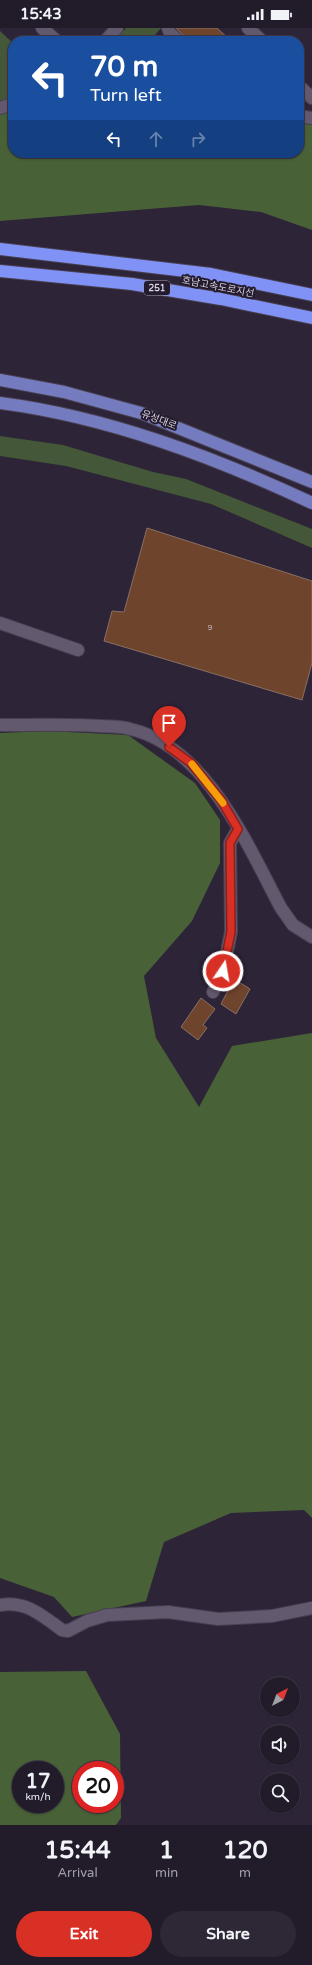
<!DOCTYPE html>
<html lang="en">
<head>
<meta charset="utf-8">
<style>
  body { margin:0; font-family:"Varela Round","Noto Sans KR",sans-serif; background:#2e2836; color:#f1f3f6; height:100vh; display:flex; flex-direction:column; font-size:15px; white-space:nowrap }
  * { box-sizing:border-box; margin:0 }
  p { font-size:13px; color:#a2a1a8 }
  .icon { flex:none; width:22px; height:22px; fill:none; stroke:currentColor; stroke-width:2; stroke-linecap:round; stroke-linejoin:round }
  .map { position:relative; height:1797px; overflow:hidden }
  .drawer { display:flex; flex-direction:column; background:#221b2a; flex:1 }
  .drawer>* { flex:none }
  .hud { position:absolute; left:8px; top:8px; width:296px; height:122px; border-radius:16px; box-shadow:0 1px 3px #0004,0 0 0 1px #3f3947; background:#1a4fa0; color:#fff; overflow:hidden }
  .needle { width:26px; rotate:42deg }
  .tools { position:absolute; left:260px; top:1649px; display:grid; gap:8px }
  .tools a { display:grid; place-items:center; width:40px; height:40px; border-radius:50%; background:#221b2a; box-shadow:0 1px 3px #0004,0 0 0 1px #3f3947; font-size:20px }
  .speed { position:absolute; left:12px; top:1733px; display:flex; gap:8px; font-size:20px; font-weight:700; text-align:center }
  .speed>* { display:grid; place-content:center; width:52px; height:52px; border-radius:50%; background:#221b2a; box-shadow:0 1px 3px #0004,0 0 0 1px #3f3947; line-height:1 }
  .speed small { font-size:10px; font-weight:400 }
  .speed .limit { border:6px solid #d22; background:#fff; color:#111 }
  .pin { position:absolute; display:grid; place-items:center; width:34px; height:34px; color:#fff; margin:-41px -17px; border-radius:50% 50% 50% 0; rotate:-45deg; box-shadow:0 0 4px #0007 }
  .pin .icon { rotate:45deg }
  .me { position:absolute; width:44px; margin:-22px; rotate:12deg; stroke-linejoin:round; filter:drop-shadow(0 0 3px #0008) }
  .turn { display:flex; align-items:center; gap:14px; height:84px; padding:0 16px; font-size:18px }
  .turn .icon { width:52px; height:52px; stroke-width:2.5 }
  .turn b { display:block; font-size:28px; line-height:34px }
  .lanes { display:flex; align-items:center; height:38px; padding:0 16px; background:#0003; justify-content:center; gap:20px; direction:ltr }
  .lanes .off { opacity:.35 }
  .eta { display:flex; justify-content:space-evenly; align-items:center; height:68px; text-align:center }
  .eta b { font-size:24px; font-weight:700; line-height:28px }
  .button { display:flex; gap:8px; margin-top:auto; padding:8px 16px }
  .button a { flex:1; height:46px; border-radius:24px; background:#d93025; color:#fff; font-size:16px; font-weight:700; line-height:46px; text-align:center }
  .button a+a { background:#2e2836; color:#f1f3f6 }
  .status { display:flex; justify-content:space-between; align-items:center; height:28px; padding:0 20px; background:#221b2a; direction:ltr }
  .status svg { height:11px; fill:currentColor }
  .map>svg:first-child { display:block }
  .green { fill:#445738 }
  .forest { fill:#486137; fill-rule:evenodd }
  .building { fill:#6f442d; stroke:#897064 }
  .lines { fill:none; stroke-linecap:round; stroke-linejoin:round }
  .minor-casing { stroke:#484051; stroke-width:14 }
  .major-casing { stroke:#484051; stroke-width:14 }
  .highway-casing { stroke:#484051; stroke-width:14 }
  .minor { stroke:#62596f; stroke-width:12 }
  .major { stroke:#747bbf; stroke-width:12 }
  .highway { stroke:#8092f5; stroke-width:12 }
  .route-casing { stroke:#8d1f18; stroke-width:10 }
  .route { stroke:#d93025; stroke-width:7 }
  .slow { stroke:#f59e0b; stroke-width:7 }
  .labels { text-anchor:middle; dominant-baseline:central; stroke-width:4; stroke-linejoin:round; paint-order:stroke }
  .number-label { font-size:8px; fill:#bdaeb2 }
  .shield { fill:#241b2e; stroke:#a19ba9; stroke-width:1 }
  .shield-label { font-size:9px; font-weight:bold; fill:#d7d2de }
  .street-label { font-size:10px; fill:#d7d2de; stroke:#241b2e }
</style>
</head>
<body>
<div class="status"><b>15:43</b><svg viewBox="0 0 49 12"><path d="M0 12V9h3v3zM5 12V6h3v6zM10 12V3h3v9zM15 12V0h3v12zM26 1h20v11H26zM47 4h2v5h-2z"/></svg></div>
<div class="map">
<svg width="312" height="1797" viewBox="0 0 312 1797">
  <rect width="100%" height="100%" fill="#2d2438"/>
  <path class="green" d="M126,0h35l-11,13h-36z
    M0,3l13,12v56l-13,2z
    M0,408l63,9 90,27 33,7 126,50v19l-101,-44 -145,-38 -66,-10z"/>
  <path class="forest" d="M13,81v44h286v-30l13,2v105l-51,-18 -62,-7 -199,16v-108z
    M47,703l81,4 67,48 25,37v43l-28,58 -48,55 12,62 43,69 33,-61 80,-13v485l-8,-8 -73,3 -67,29 -18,59 -74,16 -18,-20 -54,-19v-845z
    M86,1643l34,63 1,84 -5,7h-116v-153zM21,1742h34v34h-34zM81,1742h34v34h-34z"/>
  <path class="building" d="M176,0h41l14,13h-42z
    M147,500l165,53v82l-10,37 -198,-59 8,-30 12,1z
    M234,951l16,10 -14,25 -15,-10z
    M201,970l14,11 -12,16 4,3 -9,12 -17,-13z"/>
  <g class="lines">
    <defs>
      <path id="minor" d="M42,0l15,13
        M168,0l2,5 9,8
        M248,0l14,13
        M105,13l12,-13
        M299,58l13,12
        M0,80l13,-4
        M299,88l13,2
        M0,595l78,27
        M0,697c33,0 67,-1 100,1 10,1 21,0 30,3 76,17 118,117 151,179l12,17 19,12
        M213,964l10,-21 8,-39 -1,-89 8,-14
        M0,1577c27,-4 41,10 62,25l6,1 19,-10 20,-6 61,-3 50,7 54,-3 40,-8"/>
      <path id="major" d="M0,352l64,12 77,21 171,69
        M0,375c108,14 214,54 312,100"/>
      <path id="highway" d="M0,221l211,25 101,21
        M0,243l132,13 89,15 91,19"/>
    </defs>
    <use href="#minor" class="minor-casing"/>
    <use href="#major" class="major-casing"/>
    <use href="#highway" class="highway-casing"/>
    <use href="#minor" class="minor"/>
    <use href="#major" class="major"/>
    <use href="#highway" class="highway"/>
  </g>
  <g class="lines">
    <defs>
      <path id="route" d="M169,719l22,16 30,37 17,29 -8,14 1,89 -8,39"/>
    </defs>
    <use href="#route" class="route-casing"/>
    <use href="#route" class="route"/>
    <path class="slow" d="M192,736l31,39"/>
  </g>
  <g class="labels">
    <g class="number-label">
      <text x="210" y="599">9</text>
    </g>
    <rect class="shield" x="144" y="253" width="26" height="14" rx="3"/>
    <g class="shield-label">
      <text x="157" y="260">251</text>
    </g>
    <g class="street-label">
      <text transform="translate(218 259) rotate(11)">호남고속도로지선</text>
      <text transform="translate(159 392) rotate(21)">유성대로</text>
    </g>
  </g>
</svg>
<div class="tools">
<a><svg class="needle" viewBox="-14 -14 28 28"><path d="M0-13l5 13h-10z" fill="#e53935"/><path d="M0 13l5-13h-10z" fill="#a2a1a8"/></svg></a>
<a><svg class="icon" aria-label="sound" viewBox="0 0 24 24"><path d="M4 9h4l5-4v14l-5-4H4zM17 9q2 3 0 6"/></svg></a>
<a><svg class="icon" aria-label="search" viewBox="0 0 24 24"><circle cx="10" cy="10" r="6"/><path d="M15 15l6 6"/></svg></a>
</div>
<div class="speed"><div>17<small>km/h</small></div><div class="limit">20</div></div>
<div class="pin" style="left:169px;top:719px;background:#d93025"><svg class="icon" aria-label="arrive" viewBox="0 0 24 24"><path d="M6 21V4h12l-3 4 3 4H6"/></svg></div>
<svg class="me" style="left:223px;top:943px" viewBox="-20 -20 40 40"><circle r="17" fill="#d93025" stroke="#fff" stroke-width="3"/><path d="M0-11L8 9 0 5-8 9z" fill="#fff"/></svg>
<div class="hud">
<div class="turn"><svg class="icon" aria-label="left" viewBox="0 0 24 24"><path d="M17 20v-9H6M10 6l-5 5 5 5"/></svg><div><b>70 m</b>Turn left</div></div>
<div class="lanes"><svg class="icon" aria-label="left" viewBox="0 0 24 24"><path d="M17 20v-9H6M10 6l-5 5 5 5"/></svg><svg class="icon off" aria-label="ahead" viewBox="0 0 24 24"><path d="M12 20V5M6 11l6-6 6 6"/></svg><svg class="icon off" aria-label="right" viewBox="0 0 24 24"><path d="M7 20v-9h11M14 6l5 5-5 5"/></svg></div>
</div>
</div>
<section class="drawer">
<div class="eta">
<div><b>15:44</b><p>Arrival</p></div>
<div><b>1</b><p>min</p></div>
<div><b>120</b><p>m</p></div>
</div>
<div class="button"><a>Exit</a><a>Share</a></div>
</section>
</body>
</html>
